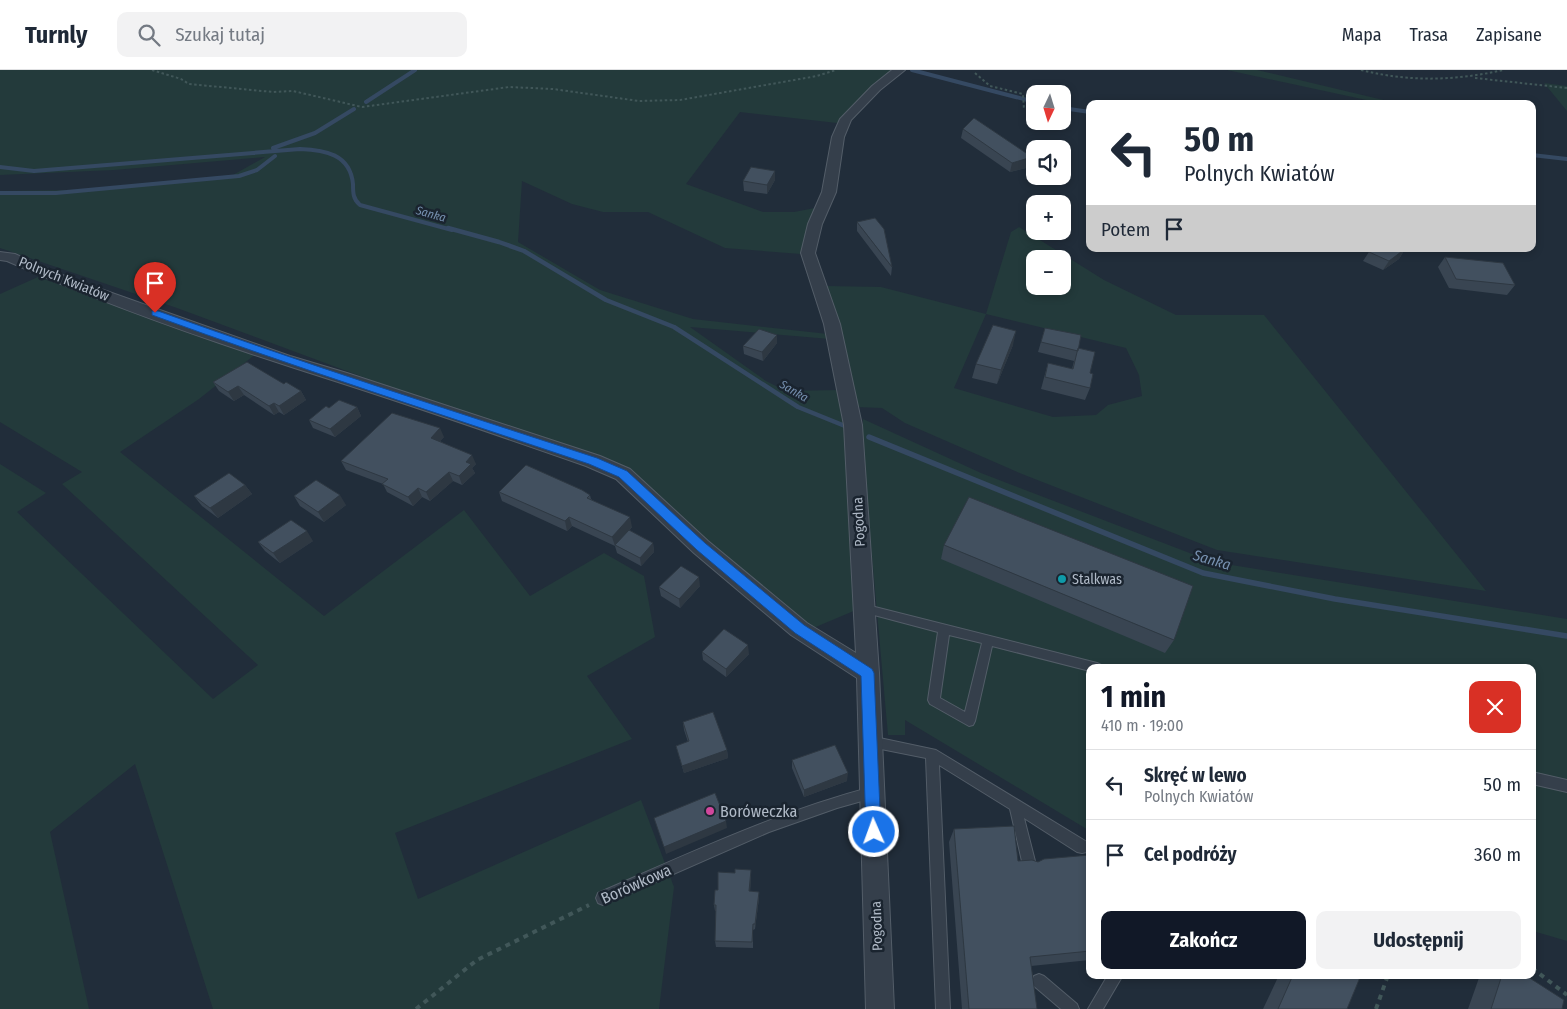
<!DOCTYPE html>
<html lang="pl">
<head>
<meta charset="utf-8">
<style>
  body { margin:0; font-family:"Fira Sans Condensed",sans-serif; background:#f2f2f3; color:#1f2937; height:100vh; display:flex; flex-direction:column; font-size:19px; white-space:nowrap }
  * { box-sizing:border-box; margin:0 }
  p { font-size:16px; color:#747a83 }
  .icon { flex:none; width:28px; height:28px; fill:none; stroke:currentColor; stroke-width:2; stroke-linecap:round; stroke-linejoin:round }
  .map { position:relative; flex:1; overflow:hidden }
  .details { position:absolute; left:1086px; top:594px; width:450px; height:315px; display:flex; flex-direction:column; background:#fff; border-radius:10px; box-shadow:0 2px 8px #0003 }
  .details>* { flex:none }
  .guide { position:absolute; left:1086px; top:30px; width:450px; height:152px; border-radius:10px; box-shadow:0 2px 8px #0003; background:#fff; color:#1f2937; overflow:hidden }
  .needle { width:32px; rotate:184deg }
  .tools { position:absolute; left:1026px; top:15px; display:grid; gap:10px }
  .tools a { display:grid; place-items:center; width:45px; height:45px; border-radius:10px; background:#fff; box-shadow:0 2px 8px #0003; font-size:25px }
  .pin { position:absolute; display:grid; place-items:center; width:42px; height:42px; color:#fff; margin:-51px -21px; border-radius:50% 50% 50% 0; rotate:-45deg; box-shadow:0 0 5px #0007 }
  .pin .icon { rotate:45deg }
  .me { position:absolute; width:55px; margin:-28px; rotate:358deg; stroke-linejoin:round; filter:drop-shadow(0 0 4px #0008) }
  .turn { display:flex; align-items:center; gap:18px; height:105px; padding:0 15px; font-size:22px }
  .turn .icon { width:65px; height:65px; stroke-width:2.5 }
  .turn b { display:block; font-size:35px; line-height:42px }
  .then { display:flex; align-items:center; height:48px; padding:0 15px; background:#0003; gap:10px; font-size:19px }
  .round { display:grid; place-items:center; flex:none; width:52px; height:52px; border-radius:10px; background:#f2f2f3 }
  .headline { display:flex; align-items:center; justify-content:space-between; height:85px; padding:0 15px }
  h1 { font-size:30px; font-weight:700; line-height:38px; color:#111827 }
  .action { display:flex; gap:10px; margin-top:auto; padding:10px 15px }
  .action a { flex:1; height:58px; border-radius:10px; background:#111827; color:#fff; font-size:20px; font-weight:700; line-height:58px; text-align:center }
  .action a+a { background:#f2f2f3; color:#1f2937 }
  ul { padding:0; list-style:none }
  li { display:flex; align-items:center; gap:15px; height:70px; padding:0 15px; border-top:1px solid #e0e1e3 }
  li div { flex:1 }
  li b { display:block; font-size:19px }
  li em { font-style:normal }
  header { display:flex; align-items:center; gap:30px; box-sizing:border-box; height:70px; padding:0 25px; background:#fff; border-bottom:1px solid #e0e1e3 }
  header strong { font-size:24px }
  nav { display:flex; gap:28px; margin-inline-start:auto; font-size:18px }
  .search { width:350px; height:45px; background:#f2f2f3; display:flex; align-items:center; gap:12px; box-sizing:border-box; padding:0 18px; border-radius:10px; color:#747a83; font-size:19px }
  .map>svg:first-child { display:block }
  .green { fill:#233a3b; fill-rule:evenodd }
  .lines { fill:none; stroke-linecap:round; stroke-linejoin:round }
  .stream-far2 { stroke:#354962; stroke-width:4 }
  .stream-far1 { stroke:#354962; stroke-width:4.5 }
  .stream { stroke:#354962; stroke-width:5.5 }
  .lane-casing { stroke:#535d68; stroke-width:2 }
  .street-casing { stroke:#535d68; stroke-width:2 }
  .path-far1 { stroke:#415759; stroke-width:2; stroke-dasharray:2.5 2.5; stroke-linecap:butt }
  .path { stroke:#415759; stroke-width:4; stroke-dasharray:5 5; stroke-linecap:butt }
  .lane { fill:#353f4b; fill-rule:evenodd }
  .street { fill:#353f4b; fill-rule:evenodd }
  .wall { fill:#394552 }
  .shaded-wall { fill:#2e3842 }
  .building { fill:#42505f; stroke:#2e3842 }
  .route { fill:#1a73e8; stroke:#114b97 }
  .culture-dot { fill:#0f9aa8; stroke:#1a242f; stroke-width:2 }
  .hotel-dot { fill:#d1479c; stroke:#1a242f; stroke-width:2 }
  .labels { text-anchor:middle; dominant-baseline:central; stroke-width:5; stroke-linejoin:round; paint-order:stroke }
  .far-water-label { font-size:12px; font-style:italic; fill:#7791b0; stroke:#1a242f }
  .street-label { font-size:14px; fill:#b0bac7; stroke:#1a242f }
  .poi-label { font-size:14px; fill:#b0bac7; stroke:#1a242f; text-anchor:start }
  .water-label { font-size:15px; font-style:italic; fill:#7791b0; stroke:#1a242f }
  .near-poi-label { font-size:16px; fill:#b0bac7; stroke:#1a242f; text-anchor:start }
  .near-street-label { font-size:16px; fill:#b0bac7; stroke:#1a242f }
</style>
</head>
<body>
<header>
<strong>Turnly</strong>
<div class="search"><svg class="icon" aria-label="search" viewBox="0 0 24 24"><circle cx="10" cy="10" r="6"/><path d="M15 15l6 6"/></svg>Szukaj tutaj</div>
<nav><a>Mapa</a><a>Trasa</a><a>Zapisane</a></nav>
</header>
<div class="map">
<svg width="1567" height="939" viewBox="0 0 1567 939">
  <rect width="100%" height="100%" fill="#212d3a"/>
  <path class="green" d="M0,0h894l-57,53 -97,-11 -54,72 77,28h31l21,-4c-2,16 -12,29 -14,46l-76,-6 -77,-36h-45l-31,-8 -50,-23 -4,61 82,48 93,29 135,15 2,5 -140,-12 76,54 20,10 54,-1 8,31 8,189 -45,19 -160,-136 -22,-24 -242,-83 -210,-78 -177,-60v-57l76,-1 157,-15 32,-18 -151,13 -114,5z
    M1227,0h30l143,34h-15z
    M1544,13l23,3v25z
    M1019,157l85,53 72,35h88l222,276 -269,-41 -195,-76 -117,-51 -23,-15 -26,-1 -30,-121 55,1 105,27 25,-82zM1035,189h27v27h-27zM986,244l140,34 13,27 3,21 -34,9 -12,10 -43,2 -99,-29z
    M38,207l219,76 -58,46 -79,53 204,164 140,-106 66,86 74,-43 40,23 11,61 -68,39 45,63 -237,94 23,66 223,-99 33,87 -15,122h-446l-78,-245 -85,68 39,177h-89v-545l46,29 -29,19 196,187 45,-34 -196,-181 20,-12 -82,-50v-128z
    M863,349l118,54 232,89 354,57v322l-34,-10 -1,-263h-442v163l-185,-111v15h-17l-26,-291z"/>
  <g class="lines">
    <path class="stream-far2" d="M912,0l123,32
      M366,32l49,-32
      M1062,38l28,4
      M273,78l42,-15 39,-24
      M1532,85l35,4
      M0,97l34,4 266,-22c25,1 50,5 53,35 0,9 0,15 7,21l92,25
      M0,123h56l183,-17 18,-6 18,-14"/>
    <path class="stream-far1" d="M448,158l51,14 25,9 82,49 68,27 124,80 47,19"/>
    <path class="stream" d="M869,367l334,136 132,26 232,37"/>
    <defs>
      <path id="lane" d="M863,534l234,59 4,2 1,3h-12v3l-98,-25 -17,75 -2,4 -4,1 -39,-22 -2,-4 10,-68 -79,-21 -1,-3 1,-3zM949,565l33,8 -17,69 -25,-14z
        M870,666l66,14 151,92 1,5 -1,5 -5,1 -5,-1 -53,-34 12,47 -2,5 -5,2 -5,-2 -14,-61 -71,-44 11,244h-14l-10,-251 -60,-12 -2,-4 2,-4z
        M1532,702l35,8v12l-35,-8z
        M872,717l4,2 2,4 -2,4 -39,11 -68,24 -166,73 -5,-2 -2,-5 2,-5c90,-39 179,-81 274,-106z
        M1039,904l5,2 33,28 2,5h-18l-27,-23 -2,-5 2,-5z
        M1108,905h15l-20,34h-15z"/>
      <path id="street" d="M892,0h13l-25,20 -29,30 -7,17 -8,55 -14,32 -7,29 25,71 22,101 17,248 15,336h-28l-9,-331 -66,-43 -97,-82 -78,-74 -30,-13c-83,-29 -167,-58 -251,-85 -111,-35 -222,-73 -328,-120l-7,-1v-8l15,2 52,23 223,79 57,17 253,83 30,13 78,72 99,82 49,30 -12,-228 -20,-101 -23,-71 7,-29 14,-32 10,-55 8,-18 32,-33z"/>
    </defs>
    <use href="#lane" class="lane-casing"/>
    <use href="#street" class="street-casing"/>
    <path class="path-far1" d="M152,0l29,9 8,5 84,8 20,-1 69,16 147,-20 44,2 86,12 41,-1 137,-24 19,-6
      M1361,0c48,12 93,11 142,0
      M975,3l15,13 33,8 1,16
      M1475,8l92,10"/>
    <path class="path" d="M1532,898l35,27
      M416,939l61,-49 112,-55
      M1376,939l12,-34"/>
    <use href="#lane" class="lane"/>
    <use href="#street" class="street"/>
  </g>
  <path class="wall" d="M963,59l67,38 -20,5 -49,-34z
    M775,110l-8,14 -23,-3 -1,-10z
    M857,152l35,45 -1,9 -34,-45z
    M1405,179l-6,10 -16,11 -20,-9 6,-9z
    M1445,187l70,28 -8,10 -58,-7 -11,-21z
    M1045,258l33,23 12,22v15l-5,12 -44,-11 7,-26 24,6 2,-8 -36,-9z
    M777,273l-14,18 -19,-7 -1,-8z
    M1013,275l-16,39 -25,-6 4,-14z
    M213,312l71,2 17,7 5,9 -22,15 -5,-3 -5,3 -30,-20 -10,6 -15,-10z
    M357,337l4,9 -26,21 -22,-9 -4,-8 20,-12z
    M444,367l-4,4 36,23 -4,4 3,5 -13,12 -9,-4 -23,20 -8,-4 -9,9 -26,-14 -4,-8 -37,-14 -5,-9z
    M245,415l7,9 -34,24 -16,-12 -8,-10z
    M499,422l91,3 1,4 41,28 -3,4 24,12 1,9 -13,14 -24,-13 -2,-7 -43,-20 -5,5 -65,-30z
    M294,426l52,9 -22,17 -24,-16z
    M313,471l-33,22 -15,-12 -7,-9z
    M944,475l230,95 -9,13 -224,-94z
    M700,516l-20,22 -19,-12 -2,-9z
    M702,582l47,2 -23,23 -23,-17z
    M683,652l44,28 1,8 -44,15 -8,-27 12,-4 -4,-12z
    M792,690l55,21 -43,16 -12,-29z
    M954,759l64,32 20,1 52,-7v105l-59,6 6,43h-75l-13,-167z
    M751,800v6l-1,15 9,1v6l-4,31 -2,1v18l-37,-1 -1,-6 1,-30h-1l-1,-6 4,-15 17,-17z
    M1279,905h82l-14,34h-84z
    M1480,905h45l37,34h-94z"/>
  <path class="shaded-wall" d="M1032,87l-2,10 -20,5 2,-9z
    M775,101v9l-8,14v-9z
    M1405,179l-6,10 -16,11 6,-9z
    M1016,261l-3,14 -16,39 4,-14z
    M777,265v8l-14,18 -1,-9z
    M238,316l6,9 -10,6 -6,-9z
    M301,321l5,9 -22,15 -5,-9z
    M274,333l5,9 -5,3 -5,-9z
    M357,337l4,9 -26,21 -5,-8z
    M440,358l4,9 -9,10 -4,-9z
    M472,385l4,9 -4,4 3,5 -13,12 -3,-9 7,-14z
    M449,402l4,9 -23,20 -4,-9z
    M245,415l7,9 -34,24 -8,-10z
    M418,418l4,9 -9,9 -5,-9z
    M340,425l6,10 -22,17 -6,-10z
    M569,447l3,9 -5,5 -2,-10z
    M630,447l2,10 -16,18h-1v1l-3,-9z
    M307,461l6,10 -33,22 -7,-10z
    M653,473l1,9 -13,14 -1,-8z
    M699,507l1,9 -20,22 -1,-9z
    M748,575l1,9 -23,23v-8z
    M727,680l1,8 -44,15 -2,-7z
    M848,703l-1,8 -43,16v-7z
    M726,751l1,7 -61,26 -2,-7z
    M751,800v6l-1,21 -1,-6z
    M759,822v6l-4,31v-5z"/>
  <path class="building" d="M974,48l58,39 -20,6 -49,-34z
    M751,97l24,4 -8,14 -24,-4z
    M875,148l9,11 8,38 -35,-45z
    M1373,179h32l-16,12 -20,-9z
    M1445,187l58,6 12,22 -59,-6z
    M993,255l23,6 -15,39 -25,-6z
    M1045,258l36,7 -3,16 -37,-9z
    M759,259l18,6 -15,17 -19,-6z
    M1078,278l17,4 -5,21 3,1 -3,14 -45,-11 3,-14 25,6z
    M247,292l37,22 2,-2 15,9 -22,15 -5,-3 -5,3 -31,-20 -10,6 -15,-10z
    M339,330l18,7 -27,22 -21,-9 17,-14 3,2z
    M392,343l48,15 -9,10 41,17 -6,7 5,2 -12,12 -10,-4 -23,20 -8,-4 -10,9 -26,-13 6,-5 -47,-18z
    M526,395l56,25 8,5 -3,3 43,19 -18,20 -43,-20 -4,4 -66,-29z
    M229,403l16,12 -35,23 -16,-12z
    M316,410l24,15 -22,17 -24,-16z
    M969,427l224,89 -19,54 -230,-95z
    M291,450l16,11 -34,22 -15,-11z
    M629,460l24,13 -13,15 -25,-13z
    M681,496l18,11 -20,22 -20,-12z
    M724,559l24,16 -22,24 -24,-17z
    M713,642l14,38 -45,16 -6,-20 13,-5 -6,-19z
    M835,675l13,28 -44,17 -12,-30z
    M715,723l11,28 -62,26 -10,-29z
    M1014,756l4,35 14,-1 6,2 6,-3 46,-4v96l-60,6 7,52h-68l-15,-180z
    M735,799l16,1 -2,21 10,1 -4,32h-2l-1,18 -37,-1 1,-36h-2l1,-15h3v-18l17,1z
    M1293,905h68l-14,34h-69z
    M1502,905h23l39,25 -2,9h-71z"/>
  <path class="route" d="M152,241h6c145,52 292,99 439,147l30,13 78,72 99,82 68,44 2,4 7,159 -2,5 -5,3 -6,-3 -2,-5 -5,-156 -66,-43 -98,-83 -78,-73 -30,-13c-146,-49 -292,-96 -437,-149z"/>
  <circle class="culture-dot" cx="1062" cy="509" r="5"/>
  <circle class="hotel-dot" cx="710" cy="741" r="5"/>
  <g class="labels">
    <g class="far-water-label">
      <text transform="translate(431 144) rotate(16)">Sanka</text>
      <text transform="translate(794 321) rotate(30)">Sanka</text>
    </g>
    <g class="street-label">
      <text transform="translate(64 209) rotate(22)">Polnych Kwiatów</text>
      <text transform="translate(859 452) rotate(-93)">Pogodna</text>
      <text transform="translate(877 856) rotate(-92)">Pogodna</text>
    </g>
    <g class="poi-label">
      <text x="1072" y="509">Stalkwas</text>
    </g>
    <g class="water-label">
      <text transform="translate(1212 490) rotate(16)">Sanka</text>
    </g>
    <g class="near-poi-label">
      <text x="720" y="741">Boróweczka</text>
    </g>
    <g class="near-street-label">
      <text transform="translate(636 814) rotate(-24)">Borówkowa</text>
    </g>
  </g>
</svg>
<div class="tools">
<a><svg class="needle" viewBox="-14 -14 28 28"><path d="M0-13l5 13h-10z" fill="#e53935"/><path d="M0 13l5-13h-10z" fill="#747a83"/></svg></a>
<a><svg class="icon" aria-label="sound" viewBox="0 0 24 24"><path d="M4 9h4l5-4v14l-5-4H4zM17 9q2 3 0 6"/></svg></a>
<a>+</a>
<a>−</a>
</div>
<div class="pin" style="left:155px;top:243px;background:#d93025"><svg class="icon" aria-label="arrive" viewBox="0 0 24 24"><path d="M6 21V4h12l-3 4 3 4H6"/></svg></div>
<svg class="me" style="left:874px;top:762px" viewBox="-20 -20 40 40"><circle r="17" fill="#1a73e8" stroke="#fff" stroke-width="3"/><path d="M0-11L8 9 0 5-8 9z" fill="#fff"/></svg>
<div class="guide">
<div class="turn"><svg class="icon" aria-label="left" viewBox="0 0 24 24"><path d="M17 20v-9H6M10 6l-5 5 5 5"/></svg><div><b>50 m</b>Polnych Kwiatów</div></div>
<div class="then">Potem<svg class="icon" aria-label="arrive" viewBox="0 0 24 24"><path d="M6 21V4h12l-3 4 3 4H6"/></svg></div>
</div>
<section class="details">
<div class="headline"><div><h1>1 min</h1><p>410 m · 19:00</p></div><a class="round" style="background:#d93025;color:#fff"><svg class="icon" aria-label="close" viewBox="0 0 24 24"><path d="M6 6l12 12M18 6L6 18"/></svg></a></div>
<ul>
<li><svg class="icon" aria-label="left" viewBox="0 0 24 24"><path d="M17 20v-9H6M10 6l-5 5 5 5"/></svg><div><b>Skręć w lewo</b><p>Polnych Kwiatów</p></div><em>50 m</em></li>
<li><svg class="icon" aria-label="arrive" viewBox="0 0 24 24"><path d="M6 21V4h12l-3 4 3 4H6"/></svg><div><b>Cel podróży</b></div><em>360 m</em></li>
</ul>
<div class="action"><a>Zakończ</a><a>Udostępnij</a></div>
</section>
</div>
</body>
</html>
